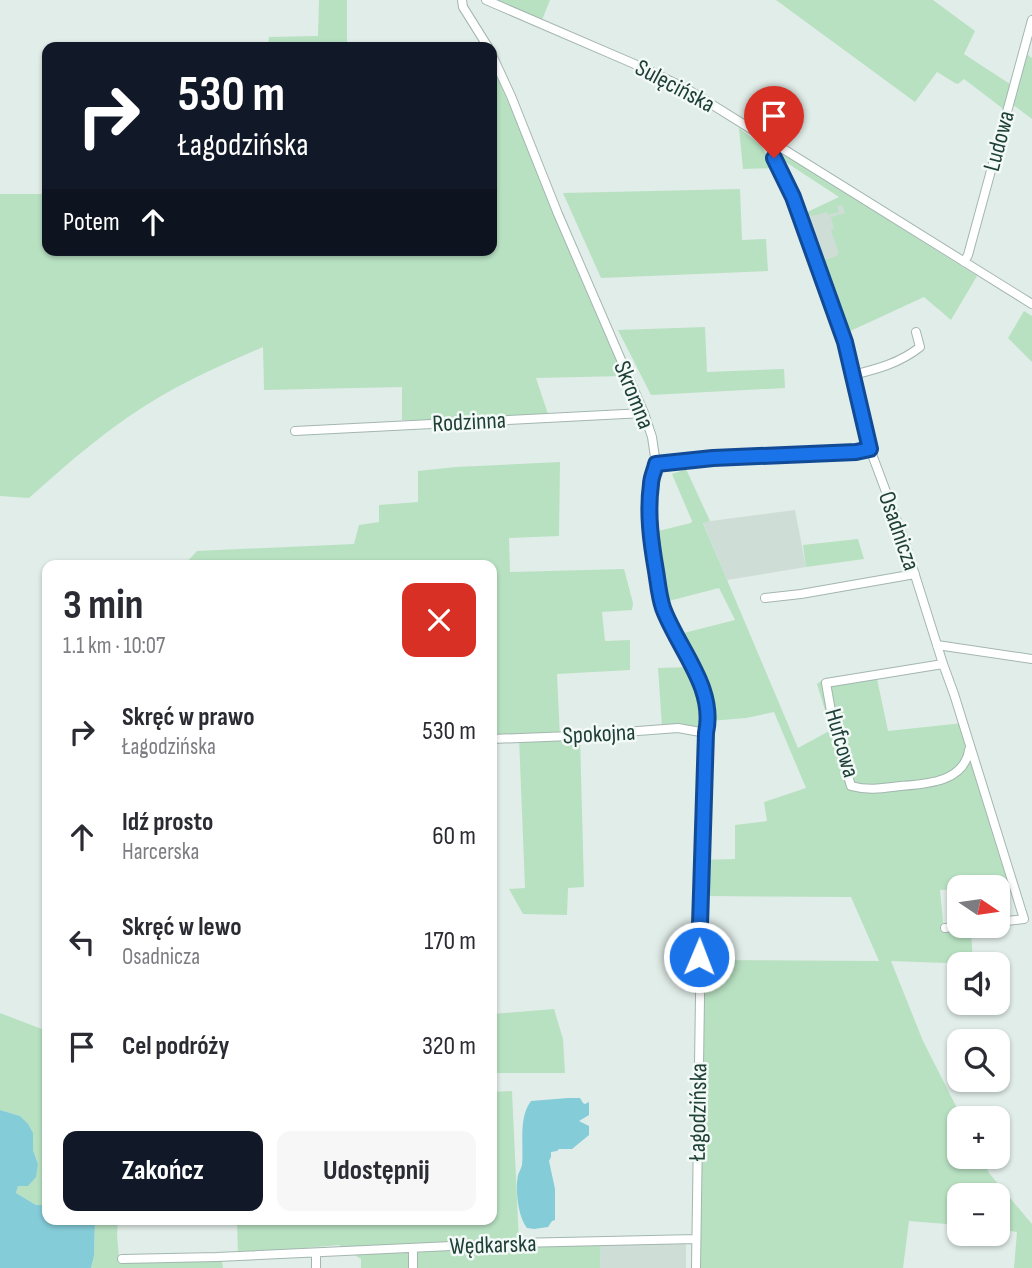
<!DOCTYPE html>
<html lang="pl">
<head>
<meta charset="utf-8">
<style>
  body { margin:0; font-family:"Sofia Sans Condensed",sans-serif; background:#f7f7f7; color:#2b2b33; height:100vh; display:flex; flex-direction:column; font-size:26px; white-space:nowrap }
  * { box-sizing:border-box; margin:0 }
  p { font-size:23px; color:#7c7c81 }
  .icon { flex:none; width:38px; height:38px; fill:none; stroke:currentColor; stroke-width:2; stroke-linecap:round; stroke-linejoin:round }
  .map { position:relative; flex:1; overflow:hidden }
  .drawer { position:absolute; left:42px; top:560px; width:455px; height:665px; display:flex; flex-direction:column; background:#fff; border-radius:14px; box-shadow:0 2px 5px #0004 }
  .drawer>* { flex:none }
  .guide { position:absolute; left:42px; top:42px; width:455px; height:214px; border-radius:14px; box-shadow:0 2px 5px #0004; background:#111827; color:#fff; overflow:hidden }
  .needle { width:46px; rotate:103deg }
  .buttons { position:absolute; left:947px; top:875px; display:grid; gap:14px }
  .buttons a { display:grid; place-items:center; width:63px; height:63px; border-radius:14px; background:#fff; box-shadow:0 2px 5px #0004; font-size:35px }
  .pin { position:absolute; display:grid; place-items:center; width:60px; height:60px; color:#fff; margin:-72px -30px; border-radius:50% 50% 50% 0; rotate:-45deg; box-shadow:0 0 7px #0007 }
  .pin .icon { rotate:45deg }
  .me { position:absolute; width:77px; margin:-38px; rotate:1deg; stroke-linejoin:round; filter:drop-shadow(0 0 5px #0008) }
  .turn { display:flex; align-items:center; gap:24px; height:147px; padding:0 21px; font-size:32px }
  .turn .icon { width:91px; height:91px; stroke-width:2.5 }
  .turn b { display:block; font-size:49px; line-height:60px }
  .then { display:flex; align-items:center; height:66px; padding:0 21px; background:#0003; gap:14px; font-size:26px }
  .round { display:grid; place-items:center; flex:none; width:74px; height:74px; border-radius:14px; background:#f7f7f7 }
  .headline { display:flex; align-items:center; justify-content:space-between; height:119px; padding:0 21px }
  h1 { font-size:42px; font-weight:700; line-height:52px }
  .primary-button { display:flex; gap:14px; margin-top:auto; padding:14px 21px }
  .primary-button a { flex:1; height:80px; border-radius:14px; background:#111827; color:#fff; font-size:28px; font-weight:700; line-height:80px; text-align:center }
  .primary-button a+a { background:#f7f7f7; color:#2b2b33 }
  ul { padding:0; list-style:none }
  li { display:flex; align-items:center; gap:21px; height:105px; padding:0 21px }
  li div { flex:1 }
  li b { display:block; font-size:26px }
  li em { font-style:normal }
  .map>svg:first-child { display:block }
  .built { fill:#cfddd7 }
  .green { fill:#b8e1c2; fill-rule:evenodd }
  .water { fill:#84ccd8 }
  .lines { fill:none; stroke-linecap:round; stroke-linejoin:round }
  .minor-casing { stroke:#a3b6af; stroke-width:10 }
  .minor { stroke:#fff; stroke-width:8 }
  .route-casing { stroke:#114b97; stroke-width:18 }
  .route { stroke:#1a73e8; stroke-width:12 }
  .labels { text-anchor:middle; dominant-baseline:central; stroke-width:5; stroke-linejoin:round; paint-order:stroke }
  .street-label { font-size:24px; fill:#1f4037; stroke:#f2f9f6 }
</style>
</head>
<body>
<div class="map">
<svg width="1032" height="1268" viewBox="0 0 1032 1268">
  <rect width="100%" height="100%" fill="#e1ede8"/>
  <path class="built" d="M840,197l41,25 -49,75 -28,-81z
    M795,510l11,57 -79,13 -24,-58z
    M686,1241v27h-86l1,-24z"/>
  <path class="green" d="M319,0h28v47h-79l1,-10 49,-1z
    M496,0h54l-8,20z
    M776,0h157l42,31 -11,23 49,32 10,-35 9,7v61l-20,-15 -6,7 -42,-32 -6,5 -3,-1 -18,-11 -22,30z
    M492,64l131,312 -87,2 14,42h-148v-33l-138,3 -1,-43c-34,15 -69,30 -102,49 -48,28 -91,65 -132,102l-29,-2v-302h47v56h445z
    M739,128l22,17 9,17h2l3,6 -32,1z
    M781,155h4l192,121 -26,44 -27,-23 -78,36 -27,-73c7,0 15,-2 20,-6l-8,-24 3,-1 -3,-12 14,-4 -3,-8 -5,1 2,6 -11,3 -1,-3 -10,3 -13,1 -1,-2 36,-17 -55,-36 -5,3v-7z
    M740,189l2,51 24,-1 2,32 -167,7 -38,-85z
    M1024,311l8,5v46l-24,-24z
    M705,327l2,45 77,-3 1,19 -134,7 -33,-65z
    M560,462l-1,74 -50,2 1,34 114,-3 9,34 -1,7 -30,2 3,29 25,-1v30l-73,4 3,64 20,-1 4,150 -16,1 -1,27 -44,-1 -14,-25 16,-1 -6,-151h-27v-172h-308l13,-14 157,-7 5,-19 20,-3v-17l39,-3v-31l38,-4z
    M686,469l24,52 -7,2 95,225 33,-18 -14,-46 5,-4 54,-6 12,57 75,-8 47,163 -51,1v2l-19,1 4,41 27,-2 2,35 -82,-3 32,80 39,77h-3v39h22l8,16 43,51v44h-18l3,-36 -19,-3v-34h-39v30l-50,-4 -6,47h-203l4,-307h-9l3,-101 37,-1v-34l32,-4 -3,-19 42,-14 -32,-76 -28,6 -36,3 -10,6h-38l-4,-59 33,-1 -15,-32 59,-15 -16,-32 -58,15 -11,-70 41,-10 1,-2 -20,-47zM707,896l144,1 28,64 -175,-1z
    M858,539l6,20 -58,8 -3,-22z
    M554,1009l9,30 2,34h-73v-54l1,-5z
    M0,1013l47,18v174h-11l-20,-12 2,-7 20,-22 -5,-14v-17l-13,-17 -20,-6z
    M512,1091l7,152 82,-2 -1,27h-239v-9l-22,-14 -101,9 -1,-34h255v-128z
    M95,1220h23l-1,15 2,23 102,-4 2,14h-132l3,-12z"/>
  <path class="water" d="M568,1098h12l3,5 2,1 4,-2v13l-10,6 10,5v9l-17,14h-13l-2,2 -6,1v5l-2,4 6,28v31l-3,1 -4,6 -14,2 -7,-1c-9,-11 -12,-38 -9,-53 1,-3 3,-6 4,-10 2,-20 -4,-47 9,-64z
    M0,1110l20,6 8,8 5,9v17l5,14 -2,13 -8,9h-10l-2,7 20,12h11v15h48l-1,36 -3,12h-91z"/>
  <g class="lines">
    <defs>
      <path id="minor" d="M462,0l1,7 25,40
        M486,0l160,69 41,20 345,215
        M492,55l19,41 47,118 86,199 8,24 4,27 -5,18 -2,46 12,76 5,13 26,48 15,36 2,20 -3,12 -7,224 1,40 -4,271
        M778,146l-4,7v5l19,39 52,145 25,107 33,88 40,127 11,30 70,225 -26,3
        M964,262l4,-7 64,-235
        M853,375c24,-6 47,-12 67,-28l-4,-15
        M295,431l349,-18
        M656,464l57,-6 143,-6 14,-3
        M765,598l36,-4 114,-20
        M937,645l95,14
        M943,664l-117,19 8,45 17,58c18,5 33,2 50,0 26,-2 63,-4 68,-36
        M492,739l79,-3 107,-8 28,5
        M945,928l19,-2
        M413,1248v20
        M122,1259l95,-2 299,-14 180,-4
        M316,1268v-15"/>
    </defs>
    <use href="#minor" class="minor-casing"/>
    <use href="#minor" class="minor"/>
  </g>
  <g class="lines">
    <defs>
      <path id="route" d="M699,957l7,-224c10,-46 -28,-84 -43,-125 -4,-12 -5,-25 -7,-37 -5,-29 -9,-58 -5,-87 0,-7 4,-14 5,-20l57,-6 143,-6 14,-3 -25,-107 -52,-145 -19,-39"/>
    </defs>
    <use href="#route" class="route-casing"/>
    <use href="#route" class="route"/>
  </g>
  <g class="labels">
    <g class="street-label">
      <text transform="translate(675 86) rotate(28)">Sulęcińska</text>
      <text transform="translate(999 141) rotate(-75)">Ludowa</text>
      <text transform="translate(634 395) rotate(68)">Skromna</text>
      <text transform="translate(469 422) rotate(-3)">Rodzinna</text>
      <text transform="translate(899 531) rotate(71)">Osadnicza</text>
      <text transform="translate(599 734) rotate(-3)">Spokojna</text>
      <text transform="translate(842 743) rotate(74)">Hufcowa</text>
      <text transform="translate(698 1112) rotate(-89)">Łagodzińska</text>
      <text transform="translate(493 1245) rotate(-2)">Wędkarska</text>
    </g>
  </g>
</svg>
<div class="buttons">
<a><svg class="needle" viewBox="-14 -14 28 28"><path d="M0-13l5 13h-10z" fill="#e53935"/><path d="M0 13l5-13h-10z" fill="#7c7c81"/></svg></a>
<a><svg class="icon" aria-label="sound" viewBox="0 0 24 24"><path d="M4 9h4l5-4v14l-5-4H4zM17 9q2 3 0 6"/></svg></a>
<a><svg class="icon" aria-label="search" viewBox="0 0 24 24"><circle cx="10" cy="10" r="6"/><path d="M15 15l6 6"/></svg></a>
<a>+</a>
<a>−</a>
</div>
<div class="pin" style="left:774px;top:158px;background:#d93025"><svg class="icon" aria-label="arrive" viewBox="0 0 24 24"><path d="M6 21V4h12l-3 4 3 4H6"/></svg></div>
<svg class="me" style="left:699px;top:957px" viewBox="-20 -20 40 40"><circle r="17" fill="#1a73e8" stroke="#fff" stroke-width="3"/><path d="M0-11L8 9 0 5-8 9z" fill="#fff"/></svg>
<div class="guide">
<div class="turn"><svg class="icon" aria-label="right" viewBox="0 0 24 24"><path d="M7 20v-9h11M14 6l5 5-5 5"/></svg><div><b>530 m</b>Łagodzińska</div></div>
<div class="then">Potem<svg class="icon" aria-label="ahead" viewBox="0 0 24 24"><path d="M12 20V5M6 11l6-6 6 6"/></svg></div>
</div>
<section class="drawer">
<div class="headline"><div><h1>3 min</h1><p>1.1 km · 10:07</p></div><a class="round" style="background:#d93025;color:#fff"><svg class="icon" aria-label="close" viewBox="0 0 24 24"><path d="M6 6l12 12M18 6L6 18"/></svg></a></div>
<ul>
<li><svg class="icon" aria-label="right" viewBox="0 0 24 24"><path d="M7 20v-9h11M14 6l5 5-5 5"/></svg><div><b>Skręć w prawo</b><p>Łagodzińska</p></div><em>530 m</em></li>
<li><svg class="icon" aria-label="ahead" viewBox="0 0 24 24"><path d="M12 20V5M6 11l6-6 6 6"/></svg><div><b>Idź prosto</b><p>Harcerska</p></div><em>60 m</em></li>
<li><svg class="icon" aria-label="left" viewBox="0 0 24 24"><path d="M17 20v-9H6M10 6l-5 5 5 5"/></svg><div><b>Skręć w lewo</b><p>Osadnicza</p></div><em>170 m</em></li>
<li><svg class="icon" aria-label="arrive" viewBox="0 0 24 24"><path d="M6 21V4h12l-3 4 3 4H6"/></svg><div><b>Cel podróży</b></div><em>320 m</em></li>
</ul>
<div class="primary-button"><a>Zakończ</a><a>Udostępnij</a></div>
</section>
</div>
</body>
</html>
